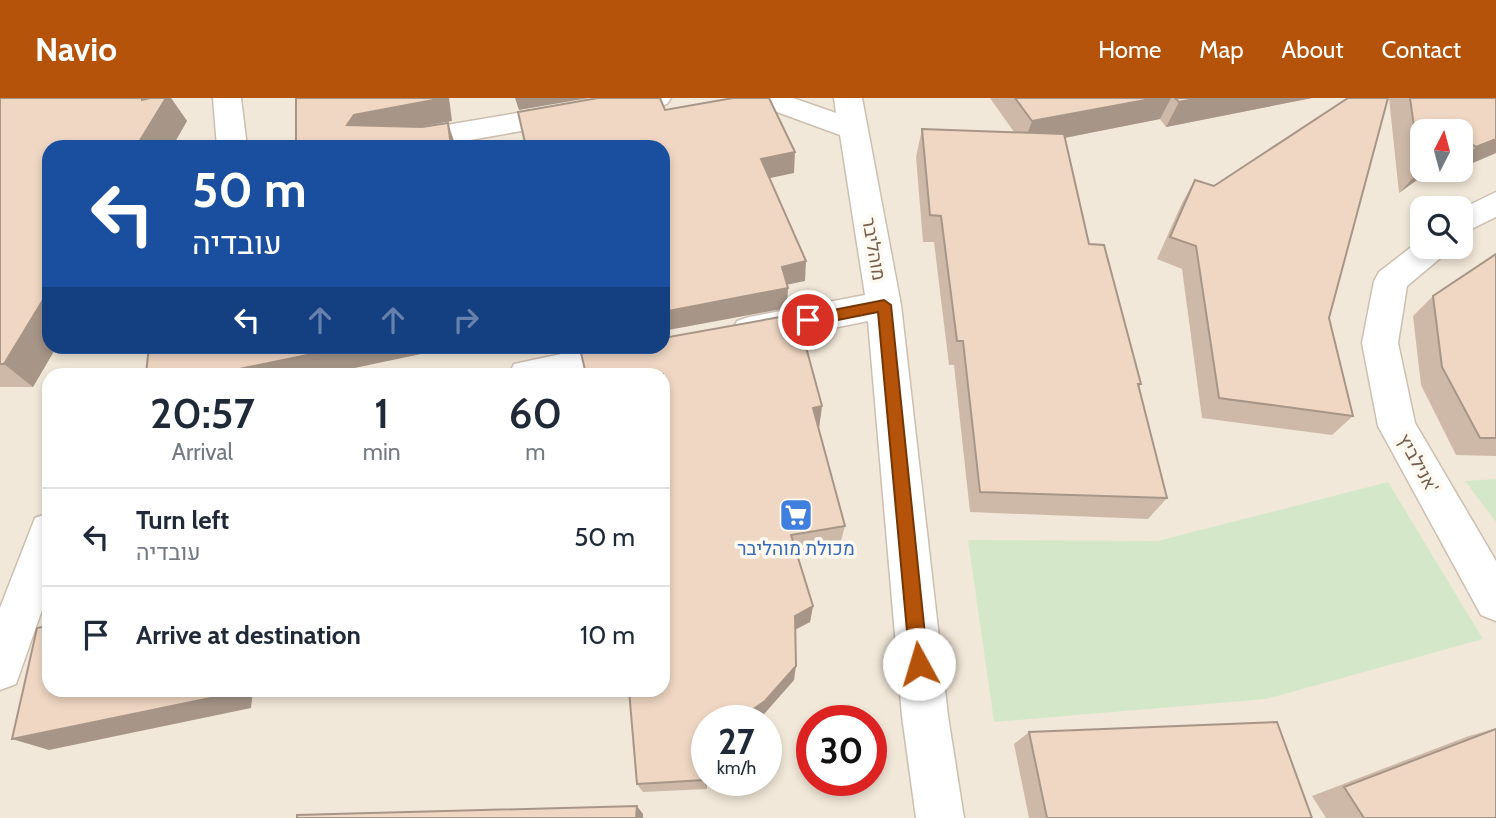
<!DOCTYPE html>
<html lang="en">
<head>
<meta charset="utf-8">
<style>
  body { margin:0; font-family:Cabin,Heebo,sans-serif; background:#f6f6f7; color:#1f2937; height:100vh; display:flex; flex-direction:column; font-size:26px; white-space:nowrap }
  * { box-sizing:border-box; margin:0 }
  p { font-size:23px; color:#747a83 }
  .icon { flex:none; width:38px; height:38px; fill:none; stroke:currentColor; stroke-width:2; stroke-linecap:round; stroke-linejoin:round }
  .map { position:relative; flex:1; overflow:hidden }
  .drawer { position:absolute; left:42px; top:270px; width:628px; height:329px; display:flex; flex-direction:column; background:#fff; border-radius:21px; box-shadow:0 4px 10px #0003 }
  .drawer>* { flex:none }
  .guide { position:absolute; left:42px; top:42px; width:628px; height:214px; border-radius:21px; box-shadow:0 4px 10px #0003; background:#1a4fa0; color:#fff; overflow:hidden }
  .needle { width:46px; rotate:6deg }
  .buttons { position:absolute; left:1410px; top:21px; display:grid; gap:14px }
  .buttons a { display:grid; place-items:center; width:63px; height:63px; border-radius:14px; background:#fff; box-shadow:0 4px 10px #0003; font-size:35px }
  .speed { position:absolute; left:691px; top:607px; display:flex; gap:14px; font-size:35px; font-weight:700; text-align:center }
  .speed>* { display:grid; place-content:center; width:91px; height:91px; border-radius:50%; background:#fff; box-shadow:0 4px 10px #0003; line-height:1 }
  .speed small { font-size:18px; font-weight:400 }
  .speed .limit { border:10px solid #d22; background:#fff; color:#111 }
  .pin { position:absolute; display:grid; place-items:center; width:60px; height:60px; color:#fff; margin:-30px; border:4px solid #fff; border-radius:50%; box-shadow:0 2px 7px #0007 }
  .me { position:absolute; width:77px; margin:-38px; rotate:354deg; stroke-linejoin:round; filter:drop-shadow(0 0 5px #0008) }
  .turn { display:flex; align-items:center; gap:24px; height:147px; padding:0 35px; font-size:32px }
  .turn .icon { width:91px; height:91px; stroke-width:2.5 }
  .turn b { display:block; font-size:49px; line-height:60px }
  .lanes { display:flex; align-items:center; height:66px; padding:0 35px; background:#0003; justify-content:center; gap:35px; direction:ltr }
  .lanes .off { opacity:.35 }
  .eta { display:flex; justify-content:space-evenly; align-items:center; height:119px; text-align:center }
  .eta b { font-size:42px; font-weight:600; line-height:49px }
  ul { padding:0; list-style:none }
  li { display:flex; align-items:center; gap:21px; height:98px; padding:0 35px; border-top:2px solid #e0e1e3 }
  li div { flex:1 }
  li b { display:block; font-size:26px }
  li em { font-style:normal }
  header { display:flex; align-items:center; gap:42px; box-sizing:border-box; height:98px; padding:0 35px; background:#b45309; color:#fff }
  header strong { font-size:33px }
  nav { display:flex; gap:38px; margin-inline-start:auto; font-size:24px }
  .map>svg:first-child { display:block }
  .residential { fill:#f2e8d9; fill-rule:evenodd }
  .green { fill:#d4e8c9 }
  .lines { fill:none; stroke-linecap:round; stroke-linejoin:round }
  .minor-casing { stroke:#cdbeb0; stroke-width:3 }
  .minor { fill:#fff; fill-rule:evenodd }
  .wall { fill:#ceb9a8 }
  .shaded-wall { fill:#a79688 }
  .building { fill:#efd7c3; stroke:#a79688; stroke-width:2 }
  .route { fill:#b45309; stroke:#753606; stroke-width:2 }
  .labels { text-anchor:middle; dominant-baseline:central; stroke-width:7; stroke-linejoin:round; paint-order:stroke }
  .street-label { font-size:19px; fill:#755e4e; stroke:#fef9f0 }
  .shop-label { font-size:19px; fill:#366cbe; stroke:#fef9f0 }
</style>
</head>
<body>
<header>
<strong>Navio</strong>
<nav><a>Home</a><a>Map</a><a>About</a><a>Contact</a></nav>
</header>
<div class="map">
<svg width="1496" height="720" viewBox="0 0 1496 720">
  <rect width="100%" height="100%" fill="#fbf5ea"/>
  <path class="residential" d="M0,0h1496v720h-1496zM1423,33h38v39h-38zM49,49h614v199h-614zM1423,110h38v39h-38zM49,276h614v316h-614zM707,623h59v59h-59zM812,623h60v59h-60z"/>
  <path class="green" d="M1496,381v43l-31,-41z
    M1388,384l95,157 -217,60 -272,23 -26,-182 190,1z"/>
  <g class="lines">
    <defs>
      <path id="minor" d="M213,0h28l6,49h-30z
        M605,0h66l-4,6 -10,3 -226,40h-70l4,-7 11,-3z
        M751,0h42l43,15 -2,-15h28l39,207 47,411 16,102h-48l-14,-102 -34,-395 -119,24 -12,-4 -5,-10 5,-10 12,-4 116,-22 -25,-160 -85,-31z
        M1496,94v25l-35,17v-25z
        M1423,140v9h25l-4,8 -37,31 -9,57 17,80 81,138v60l-15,-6 -103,-189 -16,-83 12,-62 5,-9z
        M599,248h50l4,8 -5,10 -47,10h-92l5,-10z
        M49,415v77l-33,94 -16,6v-82l35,-90z"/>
    </defs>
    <use href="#minor" class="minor-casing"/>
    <use href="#minor" class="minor"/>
  </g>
  <path class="wall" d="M0,0h171l16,23 -15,26h-123v199h8l-24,41h-33z
    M990,0h322l-146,29 -6,-8 -95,19 24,106 52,140 -2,3 28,111 -19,21 -178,-7 -16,-147h-5l-15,-123h-11l-7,-85 6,-28 92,3z
    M1389,0h107v55l-35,15v-37l-62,62z
    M1195,82l134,138 24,98 -21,19 -130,-17 -20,-149 -25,-10 25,-56z
    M1496,156v202l-40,-1 -35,-70 -8,-69 20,-20z
    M822,308l-3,22 26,98 -5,19 -44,7 17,54 -3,16 -15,8 -1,50 -30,34 -10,7h-47l-5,27 5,41 -64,3 -6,-8z
    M1496,630v90h-170l-14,-22 154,-59z
    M1029,634l283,86h-283l-15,-74z"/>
  <path class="shaded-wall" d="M142,0h29l16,23 -15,26h-36z
    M444,0h5l3,23 -88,16 -17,-12 7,-10z
    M515,0h74l-70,12z
    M1156,0h15l-11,21 -137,27 9,-25z
    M1199,0h113l-146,29 13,-25z
    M448,25l8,24h-5z
    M1496,41v14l-35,15v-5l15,-16z
    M795,54l-1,21 -33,7v-21z
    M1423,69v3h8l-32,23z
    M806,163l-1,20 -24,5 1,-19z
    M788,190l-1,20 -124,23v-19z
    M49,192v56h8l-24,41 -29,-23z
    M351,248h108l-133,28h-111z
    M822,308l-3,22 -6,-20z
    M813,508l-3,16 -18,9 3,-15z
    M796,568l-2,14 -30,34 -10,7h-18z
    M226,592h27l-2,18 -202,42 -37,-11z
    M707,636v12l-5,2 5,41 -3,-9 -5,-43z
    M637,708l6,8v4h-7z"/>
  <path class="building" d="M0,0h142v2l8,-2h16l-30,49h-87v143l-45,74h-4z
    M296,0h148l-90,17 -7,10 75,2 26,-4 3,24h-155z
    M598,0h62l5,12 68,-12h36l26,54 -34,7 45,102 -24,6 6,21 -125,24v-165h-137l-8,-35z
    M1015,0h141l-124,23z
    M1175,0h24l-20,4z
    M1348,0h40l-59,220 24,98 -134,-18 -23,-152 -26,-9 25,-57 19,6z
    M1410,0h86v41l-20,8 -13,-9 -2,1v-8h-38v36l-3,3z
    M922,31l142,5 25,110 15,1 37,139h-3l29,114 -187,-6 -17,-151h-6l-16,-125 -11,-1z
    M1496,156v184h-16l-38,-71 -9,-71z
    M797,216l25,92 -9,2 32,118 -54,9 22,71 -18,10 1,50 -31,35 -29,20h-29v13l-8,3 5,43 -67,4 -8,-94h34v-316h-77l-5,-21 35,-7h47v-8z
    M149,248h202l-136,28h-69z
    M49,520v72h177l-1,5 -213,44 25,-111 10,-2z
    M1277,624l35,96h-265l-18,-86z
    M1496,631v89h-132l-20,-31z
    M637,708l-1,12h-339v-3z"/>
  <path class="route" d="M884,202l7,5 37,359 -2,7 -7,2 -6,-2 -3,-7 -32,-352 -70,14 -8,-6 8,-5z"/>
  <defs>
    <symbol id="supermarket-square" viewBox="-11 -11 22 22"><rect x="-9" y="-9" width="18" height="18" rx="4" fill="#3f7fe0" stroke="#fef9f0"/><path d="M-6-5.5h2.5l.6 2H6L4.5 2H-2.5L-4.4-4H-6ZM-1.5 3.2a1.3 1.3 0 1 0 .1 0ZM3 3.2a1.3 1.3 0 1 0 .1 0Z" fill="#fff"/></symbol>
  </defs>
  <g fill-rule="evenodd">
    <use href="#supermarket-square" x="777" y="398" width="38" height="38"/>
  </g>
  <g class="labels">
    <g class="street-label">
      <text transform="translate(874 151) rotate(80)">מוהליבר</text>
      <text transform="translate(1418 365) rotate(61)">אנילביץ'</text>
    </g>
    <g class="shop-label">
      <text x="796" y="450">מכולת מוהליבר</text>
    </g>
  </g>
</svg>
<div class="buttons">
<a><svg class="needle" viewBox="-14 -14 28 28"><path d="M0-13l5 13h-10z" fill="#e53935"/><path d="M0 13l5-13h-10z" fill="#747a83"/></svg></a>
<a><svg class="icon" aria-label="search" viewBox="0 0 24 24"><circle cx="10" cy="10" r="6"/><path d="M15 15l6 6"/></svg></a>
</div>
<div class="speed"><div>27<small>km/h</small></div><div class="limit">30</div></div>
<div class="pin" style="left:808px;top:222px;background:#d93025"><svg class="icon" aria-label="arrive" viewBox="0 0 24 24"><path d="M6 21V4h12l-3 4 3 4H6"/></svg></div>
<svg class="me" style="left:919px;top:566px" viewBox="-20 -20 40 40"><circle r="19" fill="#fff"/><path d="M0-13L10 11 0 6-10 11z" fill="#b45309"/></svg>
<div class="guide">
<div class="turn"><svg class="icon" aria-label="left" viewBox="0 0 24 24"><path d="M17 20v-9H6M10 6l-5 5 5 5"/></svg><div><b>50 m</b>עובדיה</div></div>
<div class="lanes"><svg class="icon" aria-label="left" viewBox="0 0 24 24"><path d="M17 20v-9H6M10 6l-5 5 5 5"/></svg><svg class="icon off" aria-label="ahead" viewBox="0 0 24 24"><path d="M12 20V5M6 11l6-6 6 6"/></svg><svg class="icon off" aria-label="ahead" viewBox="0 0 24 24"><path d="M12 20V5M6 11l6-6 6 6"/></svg><svg class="icon off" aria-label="right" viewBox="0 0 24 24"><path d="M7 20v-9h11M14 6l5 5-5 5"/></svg></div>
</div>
<section class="drawer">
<div class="eta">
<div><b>20:57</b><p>Arrival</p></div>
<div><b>1</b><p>min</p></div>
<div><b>60</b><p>m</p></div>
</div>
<ul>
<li><svg class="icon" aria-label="left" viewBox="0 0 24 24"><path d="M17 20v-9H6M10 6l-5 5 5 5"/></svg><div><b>Turn left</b><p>עובדיה</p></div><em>50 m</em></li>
<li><svg class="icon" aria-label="arrive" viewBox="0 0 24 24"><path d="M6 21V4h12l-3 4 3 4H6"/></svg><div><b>Arrive at destination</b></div><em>10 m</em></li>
</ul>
</section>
</div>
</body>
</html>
